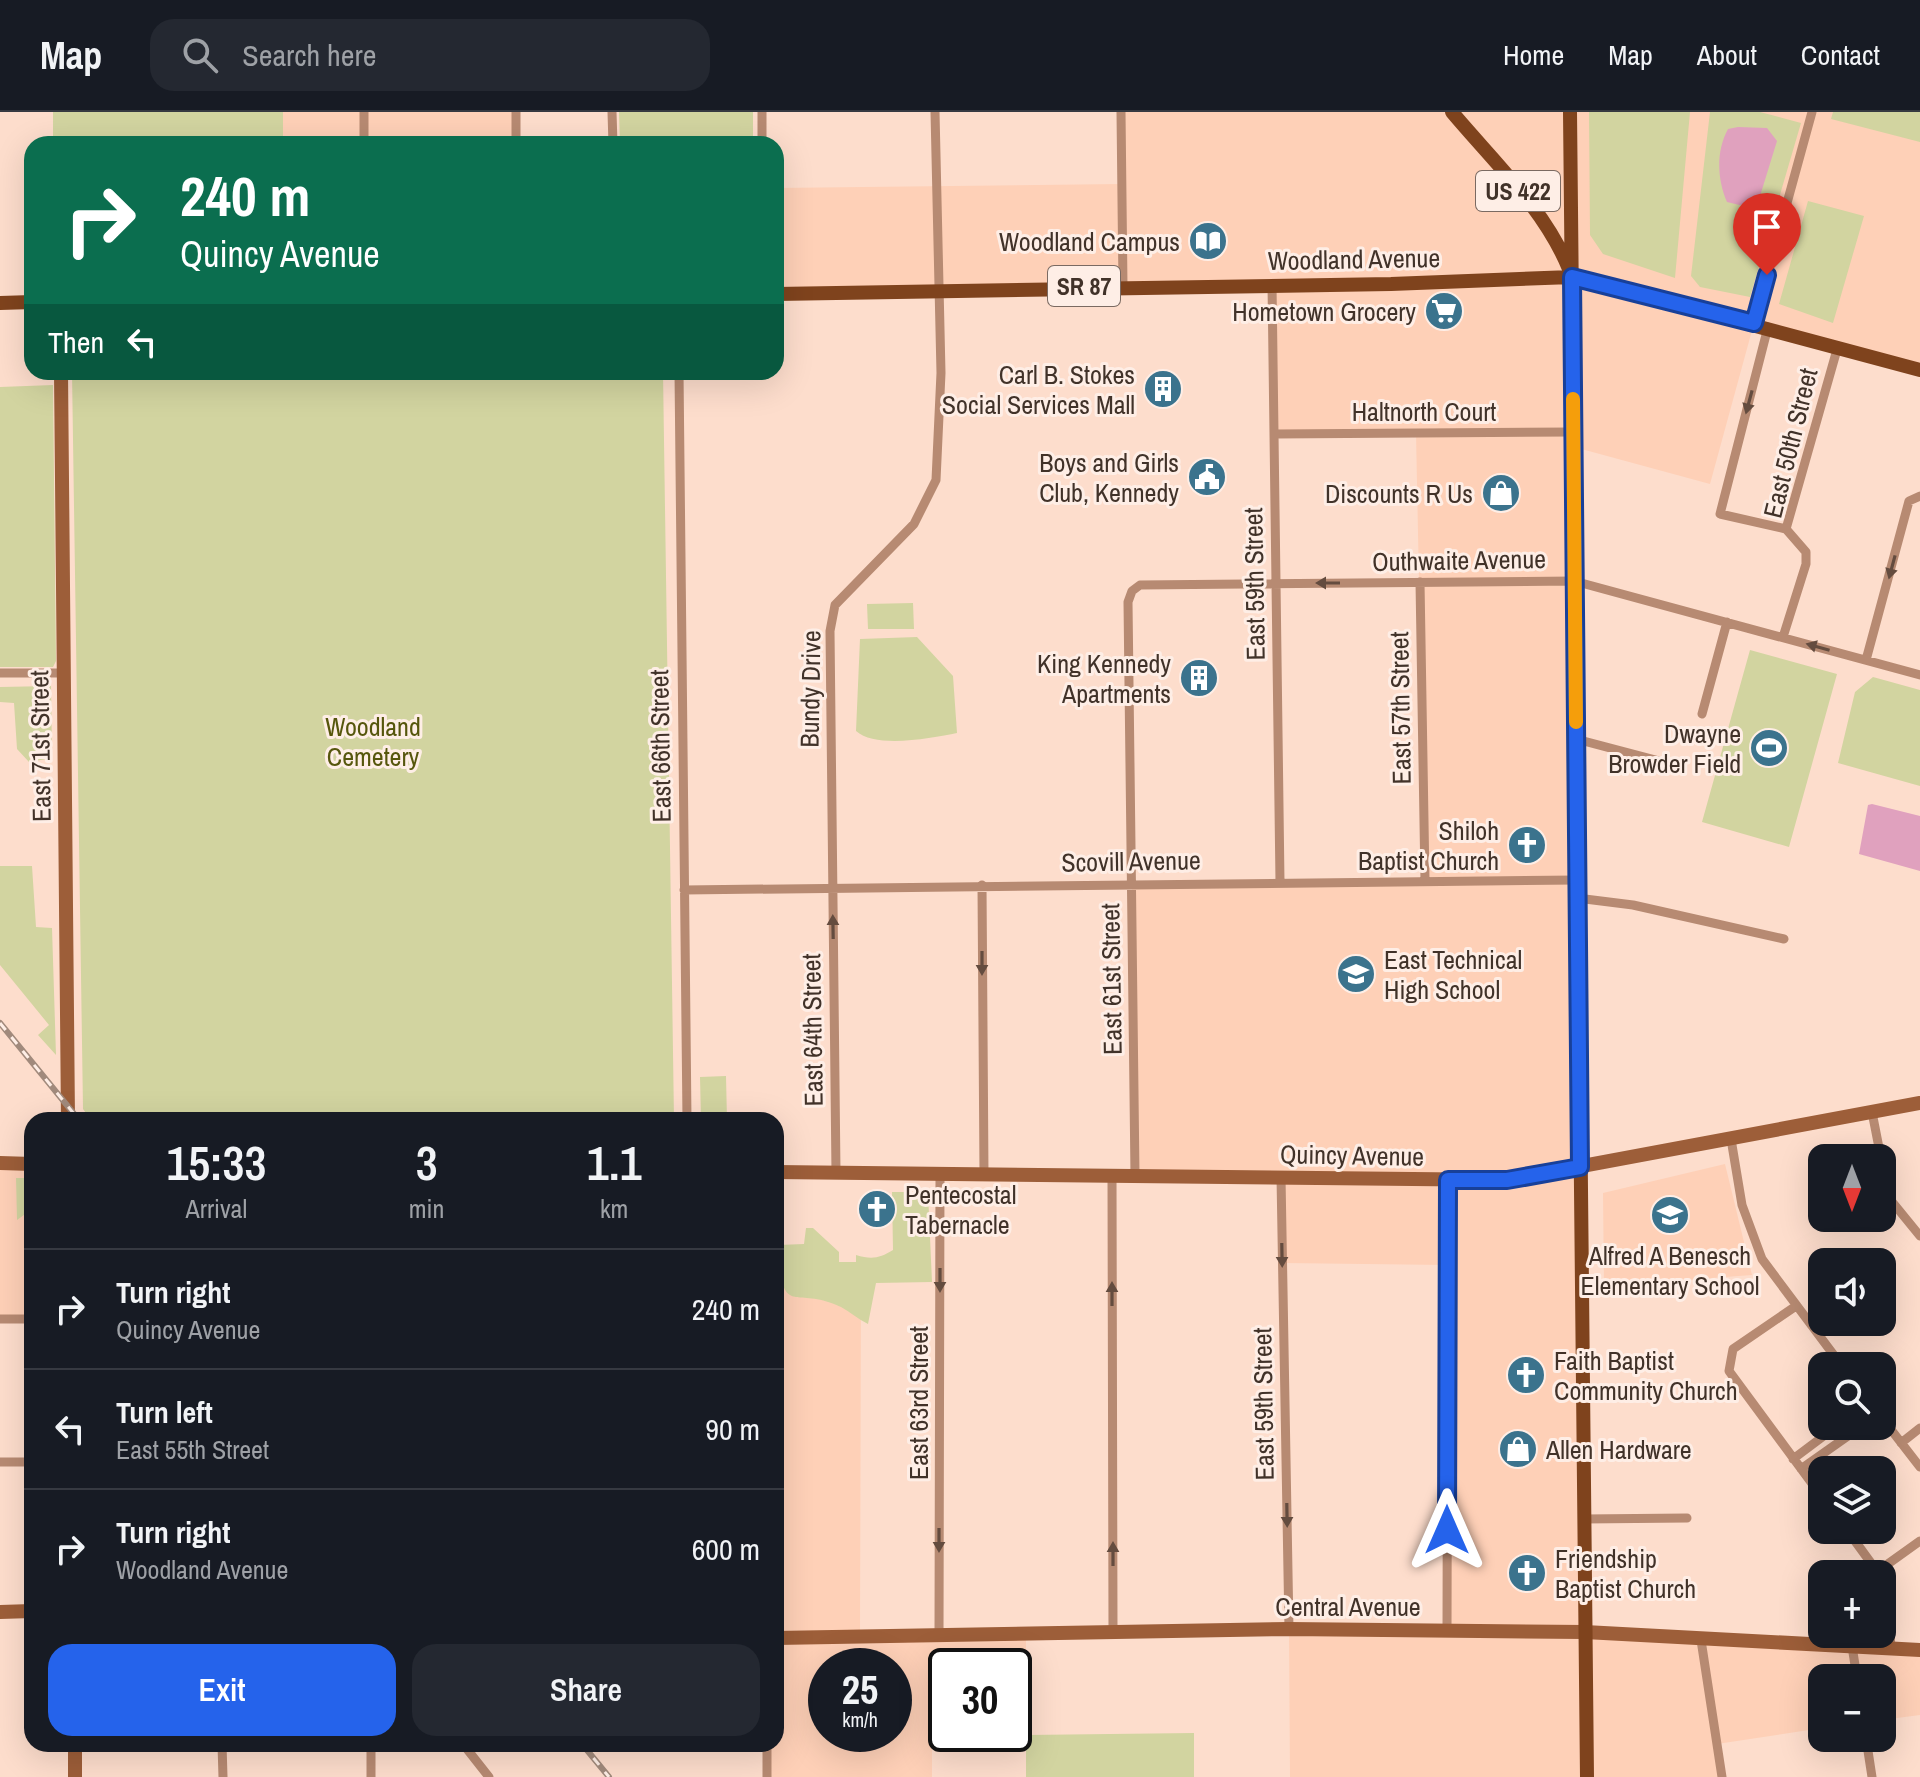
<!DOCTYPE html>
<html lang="en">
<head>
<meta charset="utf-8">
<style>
  body { margin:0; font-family:"Archivo Narrow",sans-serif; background:#242831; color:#f1f3f6; height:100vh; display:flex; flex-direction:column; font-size:30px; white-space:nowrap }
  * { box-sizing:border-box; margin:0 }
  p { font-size:26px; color:#9ea1a6 }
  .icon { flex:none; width:44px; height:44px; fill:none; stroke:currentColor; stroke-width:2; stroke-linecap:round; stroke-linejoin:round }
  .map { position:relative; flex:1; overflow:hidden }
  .panel { position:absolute; left:24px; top:1000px; width:760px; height:640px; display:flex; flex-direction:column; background:#171b24; border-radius:24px; box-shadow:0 8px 32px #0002 }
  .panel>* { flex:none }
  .guide { position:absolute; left:24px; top:24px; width:760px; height:244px; border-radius:24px; box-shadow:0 8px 32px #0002; background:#0b6e4f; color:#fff; overflow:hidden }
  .needle { width:52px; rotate:180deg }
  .tools { position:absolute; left:1808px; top:1032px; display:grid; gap:16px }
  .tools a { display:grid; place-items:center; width:88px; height:88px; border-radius:16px; background:#171b24; box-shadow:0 8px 32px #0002; font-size:40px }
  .speed { position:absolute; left:808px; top:1536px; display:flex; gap:16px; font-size:40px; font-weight:700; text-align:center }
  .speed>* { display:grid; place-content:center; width:104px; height:104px; border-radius:50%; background:#171b24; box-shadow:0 8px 32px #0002; line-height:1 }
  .speed small { font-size:20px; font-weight:400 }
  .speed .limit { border:4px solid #111; border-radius:12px; background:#fff; color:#111 }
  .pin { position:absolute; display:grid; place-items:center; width:68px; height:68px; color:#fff; margin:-82px -34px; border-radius:50% 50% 50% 0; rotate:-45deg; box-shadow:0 0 8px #0007 }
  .pin .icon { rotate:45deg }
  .me { position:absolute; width:88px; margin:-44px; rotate:0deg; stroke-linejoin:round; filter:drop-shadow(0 0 6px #0008) }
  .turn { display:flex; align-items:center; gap:28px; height:168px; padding:0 24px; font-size:36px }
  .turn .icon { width:104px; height:104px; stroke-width:2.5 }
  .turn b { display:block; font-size:56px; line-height:68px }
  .then { display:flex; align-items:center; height:76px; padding:0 24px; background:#0003; gap:16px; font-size:30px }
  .eta { display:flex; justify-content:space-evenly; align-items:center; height:136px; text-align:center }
  .eta b { font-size:48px; font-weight:600; line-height:56px }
  .primary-button { display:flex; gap:16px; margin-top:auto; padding:16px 24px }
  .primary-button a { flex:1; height:92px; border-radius:24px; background:#2563eb; color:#fff; font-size:32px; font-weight:600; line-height:92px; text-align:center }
  .primary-button a+a { background:#242831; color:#f1f3f6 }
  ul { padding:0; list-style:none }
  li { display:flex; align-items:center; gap:24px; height:120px; padding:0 24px; border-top:2px solid #363941 }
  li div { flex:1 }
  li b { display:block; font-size:30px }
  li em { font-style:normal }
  header { display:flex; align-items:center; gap:48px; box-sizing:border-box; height:112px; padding:0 40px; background:#171b24; border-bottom:2px solid #363941 }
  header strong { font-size:38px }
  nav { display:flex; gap:44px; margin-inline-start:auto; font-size:28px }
  .search { width:560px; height:72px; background:#242831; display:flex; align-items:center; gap:20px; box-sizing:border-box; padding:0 28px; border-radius:24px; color:#9ea1a6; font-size:30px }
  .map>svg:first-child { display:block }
  .built { fill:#fed0b7; fill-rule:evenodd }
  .green { fill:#d2d4a0 }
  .water { fill:#e0a1be }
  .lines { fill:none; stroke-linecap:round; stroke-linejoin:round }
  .street { stroke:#b78a72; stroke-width:9 }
  .secondary { stroke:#9d5e39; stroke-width:14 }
  .primary { stroke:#7f431d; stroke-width:14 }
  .rail-casing { stroke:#a18a7c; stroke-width:6 }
  .rail { stroke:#feeee6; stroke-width:3; stroke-dasharray:9; stroke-linecap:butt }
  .oneway { fill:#644c3f }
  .route-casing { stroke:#184099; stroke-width:20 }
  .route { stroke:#2563eb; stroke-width:14 }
  .slow { stroke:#f59e0b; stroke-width:14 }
  .labels { text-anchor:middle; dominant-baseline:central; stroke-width:6; stroke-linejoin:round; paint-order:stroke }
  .shield { fill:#feeee6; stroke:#7a6a62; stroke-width:2 }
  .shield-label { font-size:24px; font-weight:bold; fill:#413229 }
  .poi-label { font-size:26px; fill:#413229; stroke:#feeee6; text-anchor:end }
  .street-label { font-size:26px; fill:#413229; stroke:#feeee6 }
  .park-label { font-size:26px; fill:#56560c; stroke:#feeee6 }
</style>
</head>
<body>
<header>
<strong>Map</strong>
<div class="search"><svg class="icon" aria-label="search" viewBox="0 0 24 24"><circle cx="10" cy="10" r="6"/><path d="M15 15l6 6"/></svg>Search here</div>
<nav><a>Home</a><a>Map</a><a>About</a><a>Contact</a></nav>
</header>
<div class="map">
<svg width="1920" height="1665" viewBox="0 0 1920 1665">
  <rect width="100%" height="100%" fill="#fdddcc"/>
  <path class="built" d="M283,0h233v32h-233z
    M1121,0h799v258l-166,-47 -44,161 -136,-37 11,1184 335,19v65l-38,5v-42h-60v50l-105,16 5,33h-432l-1,-148 158,2v-366l-165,-2 -2,-85 -145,-3 -3,-292 293,-2 -9,-448 -141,1 -3,-149 -496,9v-106l345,-4z
    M0,1051l32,1v155h-32z
    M1725,1052l27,111 -148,11 -1,-93z
    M776,1161h85l-1,362 166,-3v103l-94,1v41h-165v-33h9zM826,1554h68v68h-68zM946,1554h68v68h-68z"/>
  <path class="green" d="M53,0h230v32h-230z
    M619,0h134v32h-133z
    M1589,0h101l-15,166 -72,-24 -13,-19z
    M1710,0h50l41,11 -51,174 -50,-10 -9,-11z
    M1833,0h87v30l-89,-23z
    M1808,89l56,15 -31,107 -54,-19z
    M72,260h591l11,748h-583l-8,-11z
    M53,273l3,276 -3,6h-53v-280z
    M913,491l1,26h-46l-1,-25z
    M917,525l36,39 4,57c-25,5 -81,16 -101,-2l4,-92z
    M1750,538l87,24 -48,173 -87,-25z
    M1873,565l47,13v96l-82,-23 17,-71z
    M51,574l1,72 -23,4 -12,-13 -3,-46 -14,-1v-15z
    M0,754h32l4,61 16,1 4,127 -18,-20 11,-10 -49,-60z
    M726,964l1,44h-26l-1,-43z
    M16,1066h16v31l-15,11z
    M892,1080h36l4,90 -56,1 -8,41c-10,-5 -18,-12 -27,-17 -48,-23 -60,15 -62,-62l25,-1 2,-16h7l26,24v10h17v-7c16,5 24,3 37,-5z
    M1194,1621v44h-168v-42z"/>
  <path class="water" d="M1738,15l29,1 10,13 -21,68 -29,-7c-10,-23 -11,-51 1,-73z
    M1872,692l48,12v55l-61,-17 9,-49z"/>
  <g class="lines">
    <path class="street" d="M516,0v32
      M612,0l1,32
      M762,0v32
      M1121,0l2,174
      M364,32v-32
      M1272,172l8,598
      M1754,211l58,-211
      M1768,215l-48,187 66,15 20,23v12l-23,73
      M679,260l8,748
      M1275,322l298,-2
      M1786,417l52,-183
      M1420,470l5,299
      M1866,548l43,-159 11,-5
      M0,561h63
      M1702,602l25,-92
      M1576,627l91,24
      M982,773l2,289
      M684,778l893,-10
      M1577,786l56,7 151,34
      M1872,1000l9,46
      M1731,1027l11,66 20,54 80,107
      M1882,1052l7,34 31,38
      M836,1061l-6,-542 5,-26 79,-81 22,-44 5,-107 -6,-261
      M1112,1063l1,457
      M1135,1063l-7,-573 4,-11 8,-6 434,-4 346,94
      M1281,1065l8,452
      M1796,1194l-63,43 -4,22 93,126
      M0,1207h32
      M1882,1306l38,49
      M1901,1331l19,-15
      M1793,1347l44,-33
      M0,1350h32
      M1801,1357l61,-43
      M1584,1407l103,-1
      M1847,1418l32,44
      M1878,1459l42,-30
      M1882,1475l7,29 2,32
      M1447,1519l1,-451
      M939,1521l1,-459
      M1701,1528l21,137
      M1852,1534l5,32
      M1866,1626l6,39
      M222,1632l1,33
      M371,1632v33
      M463,1632l26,33
      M767,1632v33"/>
    <path class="secondary" d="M61,260l7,748
      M0,1051l32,1
      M776,1060l731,8 413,-77
      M0,1500l32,-1
      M776,1526l513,-9 296,3 335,18
      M75,1632v33"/>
    <path class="primary" d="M1452,0c41,49 93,97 117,157
      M1570,0l17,1665
      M776,182l615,-10 181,-7 348,93
      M0,191l32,-1"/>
    <defs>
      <path id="rail" d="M0,911l79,97
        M582,1632l27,33"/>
    </defs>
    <use href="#rail" class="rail-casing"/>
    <use href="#rail" class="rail"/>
  </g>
  <defs><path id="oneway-solid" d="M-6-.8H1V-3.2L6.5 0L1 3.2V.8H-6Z" transform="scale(2)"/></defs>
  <g class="oneway">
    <use href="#oneway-solid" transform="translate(1749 290) rotate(105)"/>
    <use href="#oneway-solid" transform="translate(1892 455) rotate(105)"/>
    <use href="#oneway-solid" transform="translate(1328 471) rotate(-180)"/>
    <use href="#oneway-solid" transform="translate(1818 535) rotate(-164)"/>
    <use href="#oneway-solid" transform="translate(833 815) rotate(-91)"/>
    <use href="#oneway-solid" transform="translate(982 851) rotate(90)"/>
    <use href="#oneway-solid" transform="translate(1282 1143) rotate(89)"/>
    <use href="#oneway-solid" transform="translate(940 1168) rotate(90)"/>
    <use href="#oneway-solid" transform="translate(1112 1182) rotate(-90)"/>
    <use href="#oneway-solid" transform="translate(1287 1403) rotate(89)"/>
    <use href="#oneway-solid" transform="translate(939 1428) rotate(90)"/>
    <use href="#oneway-solid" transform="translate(1113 1442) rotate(-90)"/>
  </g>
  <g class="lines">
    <defs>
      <path id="route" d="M1447,1418l1,-350h59l73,-13 -8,-890 182,46 13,-48"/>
    </defs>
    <use href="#route" class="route-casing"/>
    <use href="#route" class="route"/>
    <path class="slow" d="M1573,287l3,323"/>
  </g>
  <defs>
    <symbol id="library-disc" viewBox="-11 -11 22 22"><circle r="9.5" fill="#3b738d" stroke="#feeee6"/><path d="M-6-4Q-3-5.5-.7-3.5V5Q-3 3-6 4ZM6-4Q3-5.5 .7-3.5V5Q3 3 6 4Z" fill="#fff"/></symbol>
    <symbol id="supermarket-disc" viewBox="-11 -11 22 22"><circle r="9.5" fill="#3b738d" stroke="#feeee6"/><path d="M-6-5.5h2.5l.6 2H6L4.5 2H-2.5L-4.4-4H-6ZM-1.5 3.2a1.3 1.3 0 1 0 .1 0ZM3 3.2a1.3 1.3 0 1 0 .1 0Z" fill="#fff"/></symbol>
    <symbol id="building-disc" viewBox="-11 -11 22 22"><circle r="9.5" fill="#3b738d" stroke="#feeee6"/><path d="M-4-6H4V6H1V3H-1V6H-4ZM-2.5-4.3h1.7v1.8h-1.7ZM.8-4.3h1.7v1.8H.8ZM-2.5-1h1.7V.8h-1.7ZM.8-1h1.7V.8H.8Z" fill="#fff"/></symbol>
    <symbol id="civic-disc" viewBox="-11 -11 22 22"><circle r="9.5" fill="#3b738d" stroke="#feeee6"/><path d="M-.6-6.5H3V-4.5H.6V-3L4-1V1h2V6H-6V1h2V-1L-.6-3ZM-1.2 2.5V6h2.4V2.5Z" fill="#fff"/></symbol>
    <symbol id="shop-disc" viewBox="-11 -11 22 22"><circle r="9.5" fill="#3b738d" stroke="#feeee6"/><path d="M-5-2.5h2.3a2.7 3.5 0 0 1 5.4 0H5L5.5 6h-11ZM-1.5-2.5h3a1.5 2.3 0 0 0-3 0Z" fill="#fff"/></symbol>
    <symbol id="stadium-disc" viewBox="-11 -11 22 22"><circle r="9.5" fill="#3b738d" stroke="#feeee6"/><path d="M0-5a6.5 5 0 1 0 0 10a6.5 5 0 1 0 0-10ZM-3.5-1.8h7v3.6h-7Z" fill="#fff"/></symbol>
    <symbol id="church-disc" viewBox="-11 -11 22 22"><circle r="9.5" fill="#3b738d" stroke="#feeee6"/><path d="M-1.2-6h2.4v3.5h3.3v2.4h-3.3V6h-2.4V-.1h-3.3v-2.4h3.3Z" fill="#fff"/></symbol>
    <symbol id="university-disc" viewBox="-11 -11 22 22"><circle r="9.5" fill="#3b738d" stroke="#feeee6"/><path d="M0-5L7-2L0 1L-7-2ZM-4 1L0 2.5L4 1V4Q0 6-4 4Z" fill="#fff"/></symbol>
    <symbol id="school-disc" viewBox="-11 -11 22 22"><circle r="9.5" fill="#3b738d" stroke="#feeee6"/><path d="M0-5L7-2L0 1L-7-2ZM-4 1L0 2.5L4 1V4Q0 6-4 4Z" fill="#fff"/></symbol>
  </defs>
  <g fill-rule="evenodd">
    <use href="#library-disc" x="1186" y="107" width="44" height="44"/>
    <use href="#supermarket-disc" x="1422" y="177" width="44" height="44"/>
    <use href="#building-disc" x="1141" y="255" width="44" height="44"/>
    <use href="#civic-disc" x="1185" y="343" width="44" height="44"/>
    <use href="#shop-disc" x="1479" y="359" width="44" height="44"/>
    <use href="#building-disc" x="1177" y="544" width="44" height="44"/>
    <use href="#stadium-disc" x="1747" y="614" width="44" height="44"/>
    <use href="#church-disc" x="1505" y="711" width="44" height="44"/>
    <use href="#university-disc" x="1334" y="840" width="44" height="44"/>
    <use href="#church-disc" x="855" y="1075" width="44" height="44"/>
    <use href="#school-disc" x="1648" y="1081" width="44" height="44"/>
    <use href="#church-disc" x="1504" y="1241" width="44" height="44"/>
    <use href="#shop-disc" x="1496" y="1315" width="44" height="44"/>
    <use href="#church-disc" x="1505" y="1439" width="44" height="44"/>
  </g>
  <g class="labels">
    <g class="shield">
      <rect x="1476" y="59" width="84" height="40" rx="6"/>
      <rect x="1048" y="154" width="72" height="40" rx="6"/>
    </g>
    <g class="shield-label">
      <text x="1518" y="79">US 422</text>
      <text x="1084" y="174">SR 87</text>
    </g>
    <g class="poi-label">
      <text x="1180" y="129">Woodland Campus</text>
      <text x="1416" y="199">Hometown Grocery</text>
      <text x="1135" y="262">Carl B. Stokes<tspan x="1135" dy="30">Social Services Mall</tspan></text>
      <text x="1179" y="350">Boys and Girls<tspan x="1179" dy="30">Club, Kennedy</tspan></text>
      <text x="1473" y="381">Discounts R Us</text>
      <text x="1171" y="551">King Kennedy<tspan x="1171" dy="30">Apartments</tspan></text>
      <text x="1741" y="621">Dwayne<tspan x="1741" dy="30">Browder Field</tspan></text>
      <text x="1499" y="718">Shiloh<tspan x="1499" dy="30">Baptist Church</tspan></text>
      <text x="1384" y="847" text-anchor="start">East Technical<tspan x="1384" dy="30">High School</tspan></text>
      <text x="905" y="1082" text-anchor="start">Pentecostal<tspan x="905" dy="30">Tabernacle</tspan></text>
      <text x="1670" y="1143" text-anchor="middle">Alfred A Benesch<tspan x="1670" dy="30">Elementary School</tspan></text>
      <text x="1554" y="1248" text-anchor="start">Faith Baptist<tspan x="1554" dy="30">Community Church</tspan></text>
      <text x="1546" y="1337" text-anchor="start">Allen Hardware</text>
      <text x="1555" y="1446" text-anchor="start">Friendship<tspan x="1555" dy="30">Baptist Church</tspan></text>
    </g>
    <g class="street-label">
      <text transform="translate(1354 147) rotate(-1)">Woodland Avenue</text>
      <text x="1424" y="299">Haltnorth Court</text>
      <text transform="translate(1790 331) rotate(-76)">East 50th Street</text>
      <text transform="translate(1459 448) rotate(-1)">Outhwaite Avenue</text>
      <text transform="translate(1254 472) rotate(-91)">East 59th Street</text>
      <text transform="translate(810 577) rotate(-89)">Bundy Drive</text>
      <text transform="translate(1400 596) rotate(-91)">East 57th Street</text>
      <text transform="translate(40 634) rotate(-91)">East 71st Street</text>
      <text transform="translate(660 634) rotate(-91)">East 66th Street</text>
      <text transform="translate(1131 749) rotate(-1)">Scovill Avenue</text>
      <text transform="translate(1111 867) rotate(-91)">East 61st Street</text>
      <text transform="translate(812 918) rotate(-91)">East 64th Street</text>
      <text transform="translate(1352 1043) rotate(1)">Quincy Avenue</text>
      <text transform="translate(918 1291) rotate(-90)">East 63rd Street</text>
      <text transform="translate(1263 1292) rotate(-91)">East 59th Street</text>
      <text x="1348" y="1494">Central Avenue</text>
    </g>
    <g class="park-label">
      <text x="373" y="614">Woodland<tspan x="373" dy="30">Cemetery</tspan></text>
    </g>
  </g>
</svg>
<div class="tools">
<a><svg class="needle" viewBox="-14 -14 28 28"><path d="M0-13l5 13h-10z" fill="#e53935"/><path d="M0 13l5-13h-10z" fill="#9ea1a6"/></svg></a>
<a><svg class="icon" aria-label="sound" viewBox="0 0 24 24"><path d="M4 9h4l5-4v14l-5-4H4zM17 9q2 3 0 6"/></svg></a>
<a><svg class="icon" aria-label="search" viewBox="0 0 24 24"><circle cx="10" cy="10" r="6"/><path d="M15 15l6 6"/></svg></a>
<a><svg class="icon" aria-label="layers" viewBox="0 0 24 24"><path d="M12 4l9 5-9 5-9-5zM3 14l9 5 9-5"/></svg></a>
<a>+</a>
<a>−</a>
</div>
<div class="speed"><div>25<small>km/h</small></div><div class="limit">30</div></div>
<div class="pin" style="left:1767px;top:163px;background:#d93025"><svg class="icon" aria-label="arrive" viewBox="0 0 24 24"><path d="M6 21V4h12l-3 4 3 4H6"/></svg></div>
<svg class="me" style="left:1447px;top:1418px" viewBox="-20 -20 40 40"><path d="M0-17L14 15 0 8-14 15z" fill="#2563eb" stroke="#fff" stroke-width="4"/></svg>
<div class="guide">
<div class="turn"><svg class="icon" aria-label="right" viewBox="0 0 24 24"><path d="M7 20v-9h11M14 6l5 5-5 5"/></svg><div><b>240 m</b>Quincy Avenue</div></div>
<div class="then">Then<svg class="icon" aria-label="left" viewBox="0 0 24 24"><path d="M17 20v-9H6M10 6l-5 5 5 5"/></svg></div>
</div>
<section class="panel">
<div class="eta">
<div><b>15:33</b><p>Arrival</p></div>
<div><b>3</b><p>min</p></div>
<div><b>1.1</b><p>km</p></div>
</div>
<ul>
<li><svg class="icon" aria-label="right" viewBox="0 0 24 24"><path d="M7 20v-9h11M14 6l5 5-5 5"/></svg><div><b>Turn right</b><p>Quincy Avenue</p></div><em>240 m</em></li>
<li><svg class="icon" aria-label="left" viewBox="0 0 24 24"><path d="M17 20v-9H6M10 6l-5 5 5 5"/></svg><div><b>Turn left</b><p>East 55th Street</p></div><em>90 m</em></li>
<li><svg class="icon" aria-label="right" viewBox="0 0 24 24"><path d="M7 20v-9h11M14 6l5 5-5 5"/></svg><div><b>Turn right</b><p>Woodland Avenue</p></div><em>600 m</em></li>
</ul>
<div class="primary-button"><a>Exit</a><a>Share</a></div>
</section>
</div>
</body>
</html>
